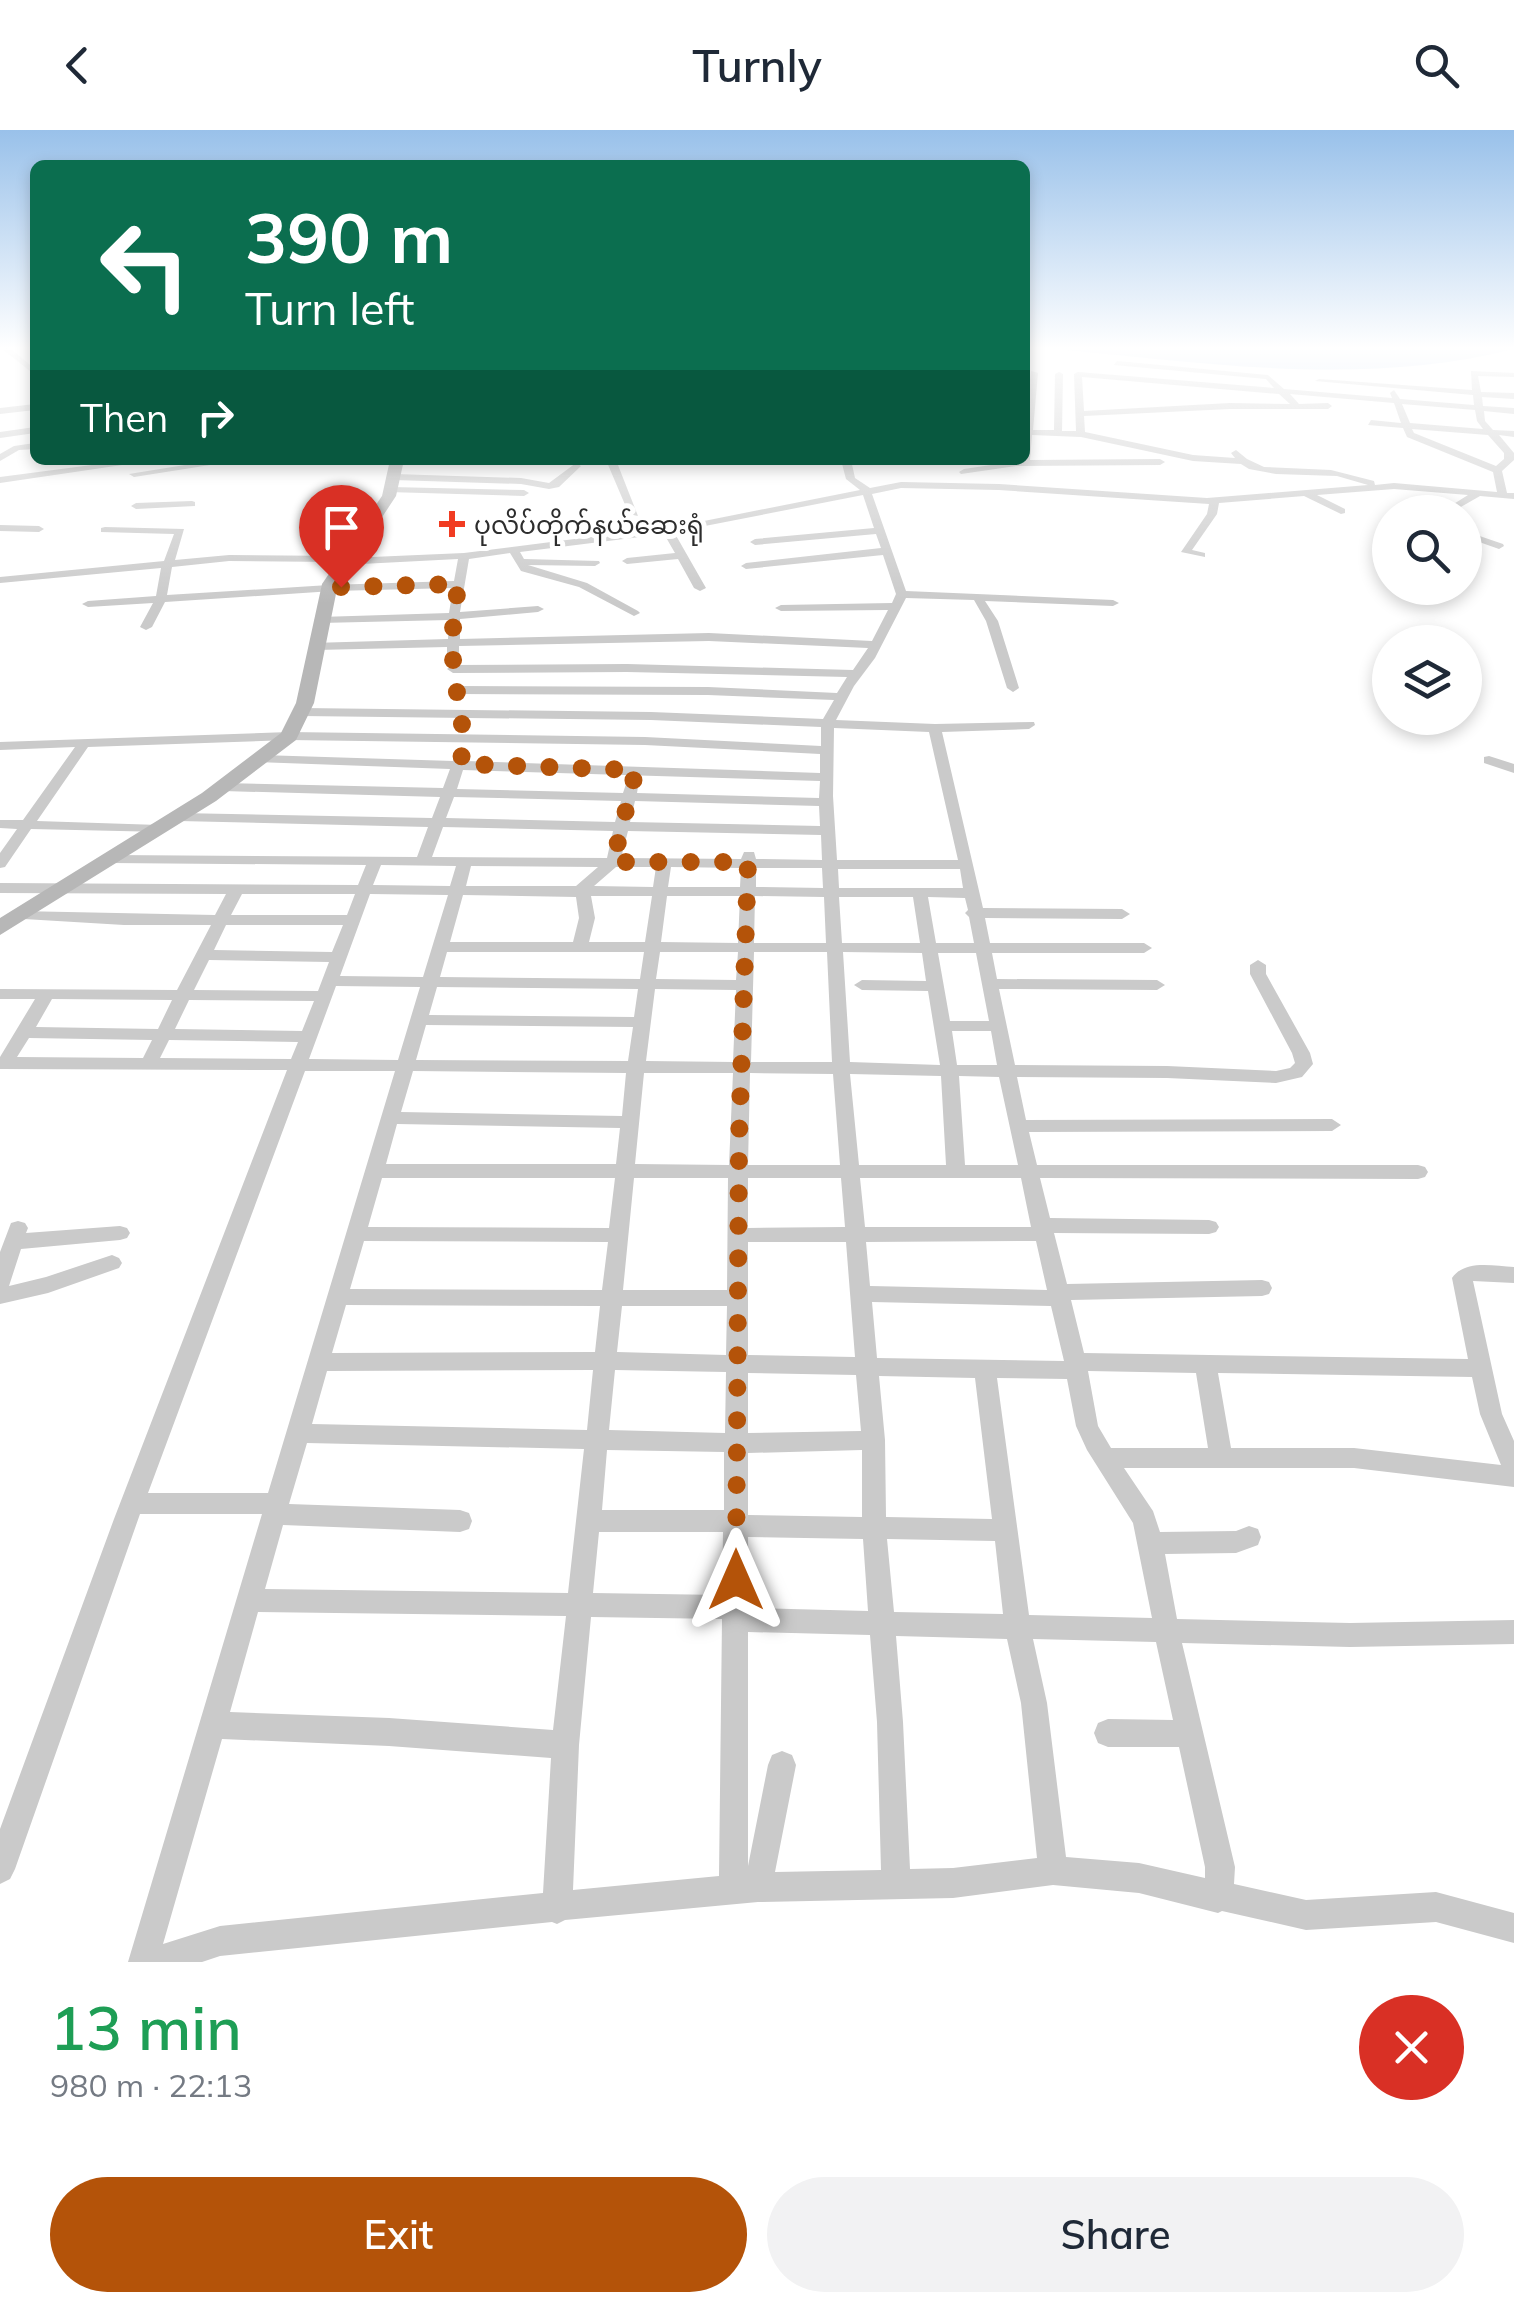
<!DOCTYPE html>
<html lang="en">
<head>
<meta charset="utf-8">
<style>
  body { margin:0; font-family:Mulish,"Noto Sans Myanmar",sans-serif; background:#f2f2f3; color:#1f2937; height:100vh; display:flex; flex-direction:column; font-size:38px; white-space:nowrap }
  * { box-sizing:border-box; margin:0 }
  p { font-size:32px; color:#747a83 }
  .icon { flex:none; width:55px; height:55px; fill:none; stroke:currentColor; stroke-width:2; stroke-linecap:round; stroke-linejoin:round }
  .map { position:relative; height:1832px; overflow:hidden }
  .details { display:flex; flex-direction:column; background:#fff; flex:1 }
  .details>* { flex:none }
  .banner { position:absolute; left:30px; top:30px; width:1000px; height:305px; border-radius:15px; box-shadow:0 5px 15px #0003; background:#0b6e4f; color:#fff; overflow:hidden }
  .fabs { position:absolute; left:1372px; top:365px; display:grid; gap:20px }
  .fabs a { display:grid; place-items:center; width:110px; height:110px; border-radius:50%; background:#fff; box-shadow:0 5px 15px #0003; font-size:50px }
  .pin { position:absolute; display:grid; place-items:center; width:85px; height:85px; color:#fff; margin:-102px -42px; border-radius:50% 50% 50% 0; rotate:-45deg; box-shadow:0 0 10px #0007 }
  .pin .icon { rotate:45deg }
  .me { position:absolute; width:110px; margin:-55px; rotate:0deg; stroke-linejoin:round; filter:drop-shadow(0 0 8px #0008) }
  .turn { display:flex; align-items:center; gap:35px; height:210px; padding:0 50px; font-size:45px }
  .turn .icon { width:130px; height:130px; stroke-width:2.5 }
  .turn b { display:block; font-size:70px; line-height:85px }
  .then { display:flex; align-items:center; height:95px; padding:0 50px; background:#0003; gap:20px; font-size:38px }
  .round { display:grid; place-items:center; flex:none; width:105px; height:105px; border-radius:52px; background:#f2f2f3 }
  .headline { display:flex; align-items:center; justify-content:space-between; height:170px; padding:0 50px }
  h1 { font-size:60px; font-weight:600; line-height:75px; color:#1e9e55 }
  .button { display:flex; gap:20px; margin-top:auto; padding:20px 50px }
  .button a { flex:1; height:115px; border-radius:60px; background:#b45309; color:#fff; font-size:40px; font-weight:600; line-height:115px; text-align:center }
  .button a+a { background:#f2f2f3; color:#1f2937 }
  header { display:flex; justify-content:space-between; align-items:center; height:130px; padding:0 50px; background:#fff; font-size:45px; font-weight:600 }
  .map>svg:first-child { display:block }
  .water { fill:#c3d5ed }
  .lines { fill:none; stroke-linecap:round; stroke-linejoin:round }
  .street { fill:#cacaca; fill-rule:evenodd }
  .secondary { fill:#b7b7b7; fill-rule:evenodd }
  .route { stroke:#b45309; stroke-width:18; stroke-dasharray:0 32.4 }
  .poi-dot { fill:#f13c22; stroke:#fff; stroke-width:4 }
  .labels { text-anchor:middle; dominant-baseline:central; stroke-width:10; stroke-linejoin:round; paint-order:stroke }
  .far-poi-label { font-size:25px; fill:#2d2d2d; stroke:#fff; text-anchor:start }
</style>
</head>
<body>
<header><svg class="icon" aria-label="back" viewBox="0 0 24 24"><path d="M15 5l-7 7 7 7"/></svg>Turnly<svg class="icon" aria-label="search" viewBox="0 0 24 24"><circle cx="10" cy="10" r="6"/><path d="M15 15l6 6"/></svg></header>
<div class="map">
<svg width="1514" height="1832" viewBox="0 0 1514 1832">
  <rect width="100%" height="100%" fill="#fff"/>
  <path class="water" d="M1044,218h470v1c-154,39 -314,13 -470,-1z"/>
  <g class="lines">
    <path class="street" d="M1,218h9l25,21v6z
      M1117,231l151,14 16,14 108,9 -2,-5 4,-3 6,9 74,6 -1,-10 -158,-14 4,-2 153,11 -1,-19 43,2v4l-36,-1 3,16 33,1v6l-32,-2 1,9 31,2v6l-30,-3 1,10 8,9 21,1v6l-15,-2 15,18v7l-12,11 5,22h7v6l-34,-3 -28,16h-11l27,-17 -74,-6 -77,6 28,14v4l-4,1 -37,-18 -85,7 -2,11 -25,36 13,3v4l-24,-5 26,-38 2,-10 -210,-14 -98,-2 -29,6 34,97 207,9 6,3 -6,3 -128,-5 13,20 21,67 -6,4 -6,-4 -21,-67 -12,-21 -68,-2 -31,60 -21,28 -18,34 99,4 99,-2 1,3 -6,4 -87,3 41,176 139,1 8,5 -8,5 -137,-1 5,25h154l8,5 -8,5h-152l5,26 160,1 8,5 -8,5 -158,-1 16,76 152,1 109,5 14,-3 5,-5 -3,-10 -42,-79v-9l8,-5 8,5v9l44,79 3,11 -11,13 -26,6 -109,-5 -150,-1 9,43 306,-1 9,6 -9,6 -303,1 8,33h381l7,2 3,5 -3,5 -7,2 -378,-1 10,40 159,2 7,2 3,5 -3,5 -7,2 -155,-1 13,51 195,-4 7,2 3,6 -3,6 -7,2 -191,4 13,53 384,6 -16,-81c13,-19 41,-12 62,-11v16l-41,-2 29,133 12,27v46l-160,-19h-230l29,43 7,21 76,-1 13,-5 9,3 3,8 -3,8 -22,8 -71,1 12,65 173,4 164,-3v24l-164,3 -168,-4 53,224 -1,17 72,16 130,-8 78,21v30l-78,-21 -130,8 -84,-19 -4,2 -79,-20 -86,-8 -100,13 -195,4 -193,18 -8,4 -5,-2 -332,34 -18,6h-74l134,-448h-122l-125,355 -5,10 -10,5v-55l114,-310 173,-449 -287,-1v-12l35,-58h-35v-10l177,1 34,-65h-87l-100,-6 -8,-5 2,-3 197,4 11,-21 -226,-1v-10l358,2 8,-20 -255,-2 -7,-4 7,-4 306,2 11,-30 -249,-6 -7,-4 7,-4 253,5 8,-21 -217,-6 -7,-4 7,-4 220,5 7,-19 -194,-7 -2,-3 7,-4 192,6 4,-9 5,-1 7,4 -3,6 354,12v-19l-175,-9 -356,-5 -201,7 -51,74 122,4 5,1v6l-133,-3 -26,38 -5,1v-15l17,-24 -17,-1v-8h23l52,-73 -75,3v-8l289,-10 356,5 176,9v-19l-170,-7 -349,-4 -6,-4 6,-4 349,4 172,7 11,-19 -126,-5 -251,-1 -6,-4 6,-4 251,1 129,6 10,-16 -220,-5 -174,1 -6,-4 6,-4 174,-1 226,6 15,-22 -159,-7 -250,5v9l-6,4 -6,-4v-8l-131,3 -6,-4 2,-3 136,-4 1,-19 -129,3 -6,-3 6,-3 129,-4 4,-25 -120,3 -168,11 -13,25 -6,3 -6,-3 13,-24 -65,4 -6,-3 6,-3 68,-5 5,-28 -161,15v-6l164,-16 10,-27 -73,-2v-4l4,-1 79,2 -9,31 54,-5 115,1 5,2 115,-5 220,-28 176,-35 -14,-11 -5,-19h10l4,18 15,10 31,-6 98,2 208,14 161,-13 -31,-9 -61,-2 -27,-5 -8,-5 -48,-3 -112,-24 -49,-2 -2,25 130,-1 5,3 -5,3 -144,1 -55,8 -2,-2 5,-3 61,-9v-41l6,-48 7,2 -5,57h21l1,-56 4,-2 4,2 -1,57h14l-2,-57 4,-2 196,16 -8,-9 -152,-14zM1082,247l197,17 11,10 -60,-1 -146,8zM1290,264l104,9 7,20 -30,-3 -3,5 35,3 4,9 86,35 4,20 -103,-9 -19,2 -1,-4 -43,-11 -67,-3 -17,-8 -11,-9 -5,3 4,5 -42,-3 -108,-23 -1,-16 146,-7h98l4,-3 -4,-3 -29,1zM1402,274l73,6 2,11 6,8 -73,-6zM1412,299l76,6 16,18v6l-8,7 -82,-33zM863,365l11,33 -119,11 -5,3 5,3 121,-11 5,14 -135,15 -5,3 5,3 137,-14 13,39 -4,9 -111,2 -6,3 6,3 107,-1 -16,31 -163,-8 -249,6v-20l78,-7 6,-3 -6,-3 -78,6 9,-53 41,-6 11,18 58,16 55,29 6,-3 -2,-2 -51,-28 -59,-18 67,1 5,-3 -1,-2 -75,-2 -4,-7 144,-18 11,19 -48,5 -5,3 5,3 51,-5 16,29 6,3 6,-3 -32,-56zM458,429l-4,22 -125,4 -162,10 5,-28 57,-6 108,1 5,3zM834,598l95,4 29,128h-121l-4,-64zM463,640l357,11 -1,17 -182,-5 1,-6 -7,-4 -5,1 -3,9 -166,-4zM454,667l167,4 -6,21 -169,-4zM635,671l184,5 1,20 -190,-4zM443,697l170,4 -6,27 -175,-1zM628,701l193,4 1,25 -66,-1 -2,-7h-10l-3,7 -120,-1zM381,735l75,1 -6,20 -77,-1zM471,736l127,1 -22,19h-110zM616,737h40l-3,20 -59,-1zM671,737l70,1 -1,19h-72zM756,738h66l1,20 -67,-1zM838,739h122l3,19h-124zM242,764h113l-8,21h-116zM370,764l78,1 -25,82 -83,-1zM463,765l113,2 3,21 -6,24h-123zM591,766h61l-7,46h-56l6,-24zM667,766h73l-2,47 -77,-1zM755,766l69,1 2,46h-72zM839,767h74l7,46h-78zM928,767l37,1 3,12 -3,3 4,4 5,26h-38zM226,795h117l-11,27 -118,-2zM447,822h197l-4,27 -200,-2zM660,822h78l-2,28 -80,-1zM754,822h73l5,110h-81zM843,822l79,1 4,28 -64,-1 -8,5 8,5 66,1 12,74 -90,-3zM938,823h38l13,68h-39zM209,830l120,2 -11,29 -124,-1zM336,856l84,1 -22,73 -89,-1zM437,857l201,2 -4,28 -205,-2zM655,859l81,1 -3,72 -87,-1zM52,869l120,1 -14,29 -122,-2zM189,870l125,1 -12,30 -127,-2zM426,895l207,2 -5,34 -212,-1zM952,901h39l6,34h-40zM29,908l123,2 -9,18 -126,-1zM169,910l129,2 -7,17 -131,-1zM305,941h90l-127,422h-120zM413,941l213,2 -4,43 -221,-4zM644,943h89l-4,92 -94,-1zM750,943l83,1 7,91h-92zM850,944l91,2 5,89h-87zM959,946l40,1 19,88h-53zM397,994l223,4 -4,36h-230zM382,1048h233l-6,50 -241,-1zM634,1048h94l-1,112h-104zM748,1048h93l4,49 -97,1zM860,1048h161l10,49h-166zM364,1111l244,1 -6,48 -252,-1zM1036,1111l11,49 -177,-4 -4,-44zM748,1112h98l9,115 -107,-2zM872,1172l179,4 13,55 -187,-3zM346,1175l254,1 -5,46 -263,1zM622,1176h105l-1,49 -109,-3zM593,1240l-6,60 -275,-6 15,-53zM615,1240l111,2 -1,61 -116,-3zM1088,1241l108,2 12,75h-97l-13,-22zM748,1243l108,2 5,56 -113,2zM1218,1243l254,4 8,37 21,51 -147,-17h-123zM879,1246l96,2 17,141 -106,-2 -1,-77zM997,1248l70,1 9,47 11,24 46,73 19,95 -123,-3zM307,1313l277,6 -16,144 -303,-4 18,-64 177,7 9,-3 3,-8 -3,-8 -9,-3 -171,-6zM607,1320l117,2v58h-122zM862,1320v67l-114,-2v-62zM599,1402h124l-1,63 -129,-2zM748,1407l115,2 5,72 -119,-3zM887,1409l108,2 8,73 -109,-2zM258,1482l308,4 -13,114 -164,-12 -159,-6zM591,1487l131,2 -3,257 -146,14 6,-145zM748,1502l122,3 7,87 4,148 -106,2 21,-107 -4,-10 -10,-4 -10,4 -4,10 -20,101zM896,1506l111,3 14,64 16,155 -84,10 -43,1 -7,-147zM1033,1509l123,3 17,78 -65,-1 -10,4 -4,10 4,10 10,4h71l26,120v11l-66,-15 -73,-6 -19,-154zM222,1609l167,7 162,12 -8,135 -323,33 -57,18z
      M35,274v6l-35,4v-6z
      M35,297v6l-35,5v-6z
      M35,313v6l-16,1 -19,11v-7l14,-8z
      M130,330h26l-156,23v-6z
      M216,330h26l-108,17 -5,-3z
      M606,330h10l22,56 -9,-2z
      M576,333l5,3 -22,21 -10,2 -28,-5 -127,-4 -5,-3 5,-3 127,4 28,5z
      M391,357l133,3 5,3 -5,3 -136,-4 -2,-2z
      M192,371l3,1v4l-59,3 -5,-3 5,-3z
      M0,395l39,1 5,3 -5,3 -39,-1z
      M1465,401l38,13 1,2 -5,3 -34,-12z
      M1489,626l25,8v9l-30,-10v-6z
      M18,1091l7,2 3,5 -2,5 94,-7 7,2 3,5 -3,5 -7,2 -99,9 -12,37 37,-9 66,-22 7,3 3,5 -3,5 -71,25 -48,11v-52l11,-29z"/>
    <path class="secondary" d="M390,330h14l-8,36 -58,88 -24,119 -18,37 -80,61 -216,134v-17l202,-125 79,-60 15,-30 26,-119 60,-88z"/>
  </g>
  <linearGradient id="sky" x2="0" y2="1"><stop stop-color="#99c1ea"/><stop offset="0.46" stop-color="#fff"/><stop offset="1" stop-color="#fff" stop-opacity="0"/></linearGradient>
  <rect width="1514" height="474" fill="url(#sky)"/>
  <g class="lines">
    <path class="route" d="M341,457l118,-3c-6,28 -8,58 -5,87 3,32 14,61 6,93l176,6 -23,92h135l-9,277 -3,441"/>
  </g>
  <path class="poi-dot" d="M447 379h10v10h10v10h-10v10h-10v-10h-10v-10h10z"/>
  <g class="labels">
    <g class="far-poi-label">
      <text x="474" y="394">ပုလိပ်တိုက်နယ်ဆေးရုံ</text>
    </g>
  </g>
</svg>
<div class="fabs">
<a><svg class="icon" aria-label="search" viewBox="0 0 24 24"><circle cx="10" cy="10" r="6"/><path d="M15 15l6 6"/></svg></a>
<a><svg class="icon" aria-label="layers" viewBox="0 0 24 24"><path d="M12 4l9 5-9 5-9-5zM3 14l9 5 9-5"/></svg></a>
</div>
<div class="pin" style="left:341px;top:457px;background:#d93025"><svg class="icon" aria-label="arrive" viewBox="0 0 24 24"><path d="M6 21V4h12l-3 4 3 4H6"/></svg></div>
<svg class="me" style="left:736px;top:1450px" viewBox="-20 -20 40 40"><path d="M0-17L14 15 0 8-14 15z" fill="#b45309" stroke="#fff" stroke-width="4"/></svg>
<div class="banner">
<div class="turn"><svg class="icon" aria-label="left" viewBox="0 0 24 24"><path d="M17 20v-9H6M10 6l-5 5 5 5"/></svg><div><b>390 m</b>Turn left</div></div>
<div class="then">Then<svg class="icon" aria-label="right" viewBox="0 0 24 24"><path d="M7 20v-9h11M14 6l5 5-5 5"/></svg></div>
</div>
</div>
<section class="details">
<div class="headline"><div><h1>13 min</h1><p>980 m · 22:13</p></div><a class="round" style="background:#d93025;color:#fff"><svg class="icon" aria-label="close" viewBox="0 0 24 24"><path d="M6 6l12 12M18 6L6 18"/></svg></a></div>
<div class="button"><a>Exit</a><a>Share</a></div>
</section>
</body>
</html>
